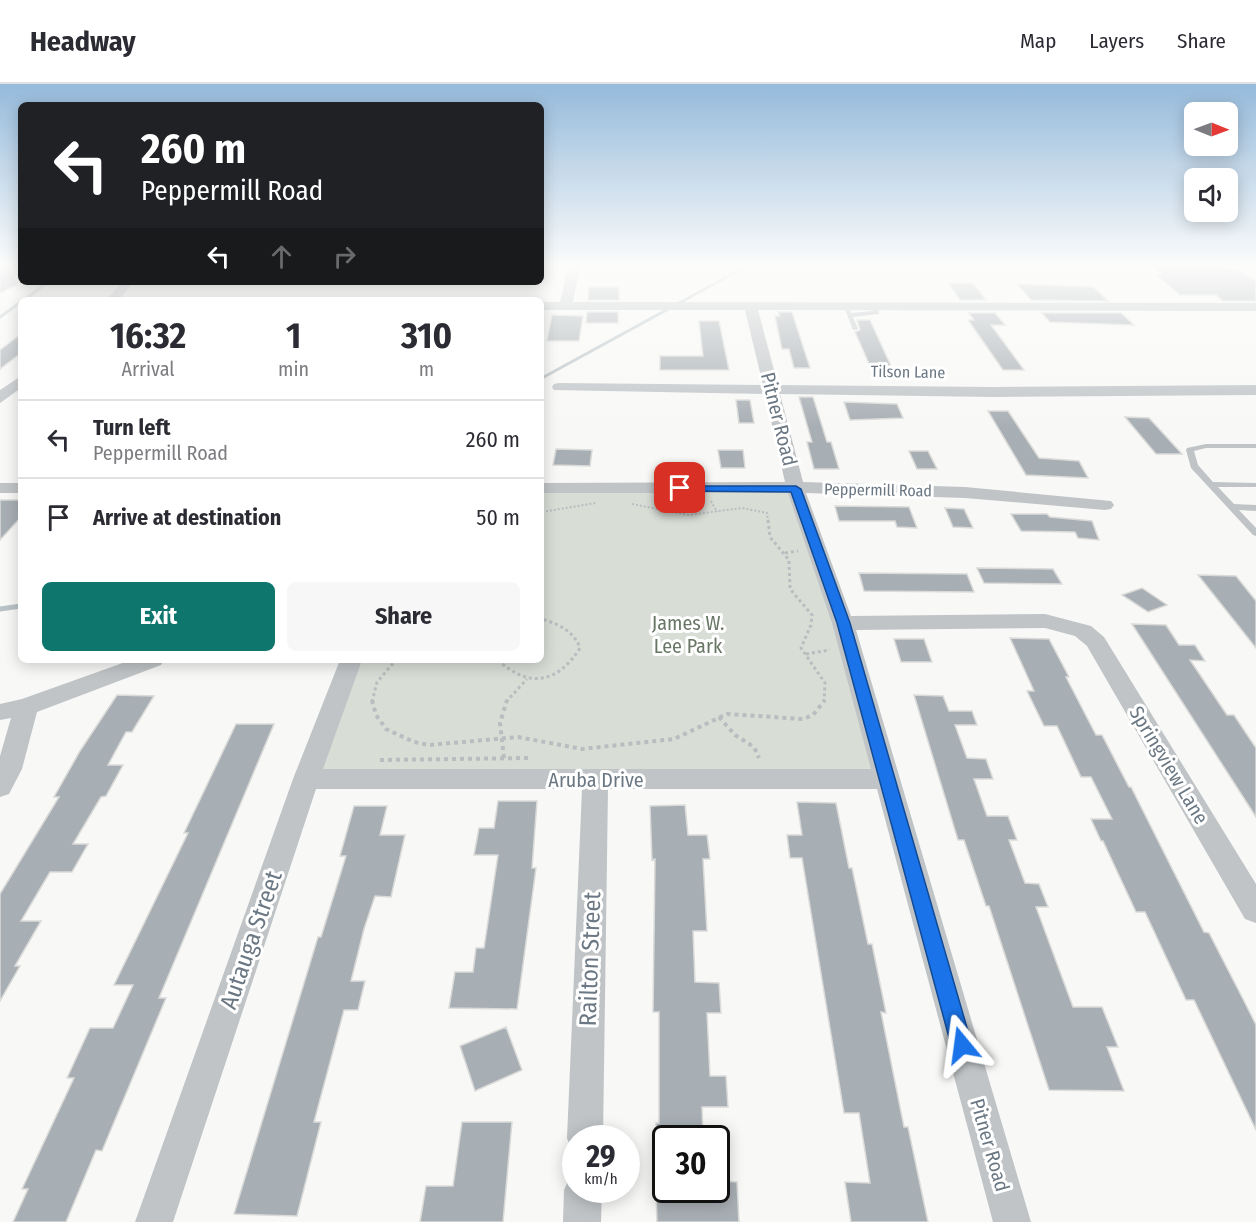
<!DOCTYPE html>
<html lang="en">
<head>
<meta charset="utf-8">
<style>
  body { margin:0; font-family:"Fira Sans Condensed",sans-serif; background:#f7f7f7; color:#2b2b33; height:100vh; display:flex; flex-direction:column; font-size:22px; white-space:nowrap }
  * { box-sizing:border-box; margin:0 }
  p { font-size:20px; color:#7c7c81 }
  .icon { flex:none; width:33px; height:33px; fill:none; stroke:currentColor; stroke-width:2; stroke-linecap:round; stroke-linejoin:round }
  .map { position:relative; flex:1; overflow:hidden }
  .details { position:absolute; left:18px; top:213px; width:526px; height:366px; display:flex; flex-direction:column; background:#fff; border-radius:9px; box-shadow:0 3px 15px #0003 }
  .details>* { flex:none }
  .hud { position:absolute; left:18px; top:18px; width:526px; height:183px; border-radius:9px; box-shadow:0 3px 15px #0003; background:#202124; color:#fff; overflow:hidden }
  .needle { width:39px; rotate:91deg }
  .tools { position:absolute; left:1184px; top:18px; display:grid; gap:12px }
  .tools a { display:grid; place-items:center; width:54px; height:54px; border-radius:9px; background:#fff; box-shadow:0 3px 15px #0003; font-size:30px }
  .speed { position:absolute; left:562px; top:1041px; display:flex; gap:12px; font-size:30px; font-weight:700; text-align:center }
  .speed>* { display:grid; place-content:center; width:78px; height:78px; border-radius:50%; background:#fff; box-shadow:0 3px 15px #0003; line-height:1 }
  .speed small { font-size:15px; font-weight:400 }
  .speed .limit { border:3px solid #111; border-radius:9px; background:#fff; color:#111 }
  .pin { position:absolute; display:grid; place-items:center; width:51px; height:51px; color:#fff; margin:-26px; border-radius:12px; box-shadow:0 3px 9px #0006 }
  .me { position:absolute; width:66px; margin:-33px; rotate:344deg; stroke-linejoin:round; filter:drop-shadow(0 0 4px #0008) }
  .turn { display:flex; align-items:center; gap:21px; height:126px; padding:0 24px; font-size:27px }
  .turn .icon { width:78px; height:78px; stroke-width:2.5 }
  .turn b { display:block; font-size:42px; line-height:51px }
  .lanes { display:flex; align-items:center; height:57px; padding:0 24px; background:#0003; justify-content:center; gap:30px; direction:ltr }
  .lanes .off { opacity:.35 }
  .eta { display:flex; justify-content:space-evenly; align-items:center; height:102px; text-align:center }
  .eta b { font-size:36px; font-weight:700; line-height:42px }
  .primary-button { display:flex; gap:12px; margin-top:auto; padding:12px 24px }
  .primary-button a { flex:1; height:69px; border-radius:9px; background:#0f766e; color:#fff; font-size:24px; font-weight:700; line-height:69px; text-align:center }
  .primary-button a+a { background:#f7f7f7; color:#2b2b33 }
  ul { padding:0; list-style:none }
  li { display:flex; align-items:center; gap:18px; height:78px; padding:0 24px; border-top:2px solid #e1e1e2 }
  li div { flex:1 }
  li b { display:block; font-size:22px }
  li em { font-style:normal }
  header { display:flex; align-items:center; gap:36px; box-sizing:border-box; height:84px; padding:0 30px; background:#fff; border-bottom:2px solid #e1e1e2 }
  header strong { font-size:28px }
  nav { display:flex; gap:33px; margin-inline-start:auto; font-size:21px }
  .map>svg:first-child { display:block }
  .green { fill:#d8ddd6 }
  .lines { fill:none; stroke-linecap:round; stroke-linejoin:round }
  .stream-far1 { stroke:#b9c3c7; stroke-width:3 }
  .stream { stroke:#b9c3c7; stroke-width:5 }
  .building { fill:#a8afb4; stroke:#dadad9; stroke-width:1.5 }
  .path-far2 { stroke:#babdbf; stroke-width:2; stroke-dasharray:2 2; stroke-linecap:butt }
  .path-far1 { stroke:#babdbf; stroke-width:3; stroke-dasharray:3 3; stroke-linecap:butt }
  .path { stroke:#babdbf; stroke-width:4; stroke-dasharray:4 4; stroke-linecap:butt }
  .lane { fill:#c0c4c7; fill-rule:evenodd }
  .street { fill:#c0c4c7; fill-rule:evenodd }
  .route { fill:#1a73e8; stroke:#114b97; stroke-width:1.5 }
  .labels { text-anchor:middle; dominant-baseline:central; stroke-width:6; stroke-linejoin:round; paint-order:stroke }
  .far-street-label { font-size:16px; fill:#6b7883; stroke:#fff }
  .street-label { font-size:20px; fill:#6b7883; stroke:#fff }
  .park-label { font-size:20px; fill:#687665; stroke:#fff }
  .near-street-label { font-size:24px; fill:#6b7883; stroke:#fff }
</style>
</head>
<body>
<header>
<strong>Headway</strong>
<nav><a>Map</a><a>Layers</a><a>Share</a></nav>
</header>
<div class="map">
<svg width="1256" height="1138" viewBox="0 0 1256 1138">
  <rect width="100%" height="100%" fill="#f8f8f6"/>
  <path class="green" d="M542,404l254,1 91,290h-581l45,-119h191z"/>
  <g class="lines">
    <path class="stream-far1" d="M24,216l24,-18
      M0,233l21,-15
      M542,294l203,-111"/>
    <path class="stream" d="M0,525l21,-3"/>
  </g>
  <path class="building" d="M0,183h9l8,18 -17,8z
    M1153,183h70l17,4 16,10v20h-33l-7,-6h-36l-25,-21h6z
    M948,199h25l13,17h-26z
    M1017,200l77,3 14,14 -77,-1z
    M589,203h30v13h-31z
    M587,228h31v11h-32z
    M778,228h14l18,56h-16l-5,-19h-7l-7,-33h5z
    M969,229h26l10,12h-14l33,45h-21l-35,-50h6z
    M1042,229h79l13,12 -84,-3z
    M552,231l31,1 -4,25h-32z
    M857,236h13l21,46h-21l-15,-34 5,-2z
    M699,237h20l10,49h-69v-14h43z
    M21,250v19l-21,16v-19z
    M799,313h14l14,45h4l8,27h-25l-7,-27h5z
    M736,316h14l4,23h-15z
    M844,318l53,2 6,14 -53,2z
    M988,327h20l31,47 40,3 9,17 -62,-3z
    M1125,333l24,1 33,36h-26z
    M556,365l36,1 -2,16 -37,-1z
    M718,366h25l2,18h-24z
    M909,367h19l9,18h-20z
    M0,416h21v17l-21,23z
    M835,422l74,1 8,21 -20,-1 -2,-6h-56z
    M945,424l19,1 9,19 -20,-1z
    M1011,430h36l3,3 42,4 7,19 -21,-2 -3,-6 -54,-1z
    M977,484l76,1 9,15 -78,-1z
    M859,489l108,1 7,18 -110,-1z
    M1198,491l38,1 20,25v47z
    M1142,504l25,17 -19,7 -26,-17z
    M1132,540l34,1 13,20h16l10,16 -15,-1 37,55h7l22,33v69z
    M1010,554l39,1 20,38h-3l30,58h6l27,52h2l73,145 5,1 35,68 12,24v105l-62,-130h-8l-41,-88h-9l-33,-71h-2l-10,-22h21l-21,-42h-10l-24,-51h-13l-17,-35h7z
    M894,555h30l8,23h-31z
    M117,611l37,1 -22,36h-6l-18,33h15l-17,31 -5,1 -28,47h15l-16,28h-22l-29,49h20l-26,45h5l-20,35v-107l59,-97h-5l26,-46z
    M914,611l29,1 6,15h23l5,14h-22l12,33 19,1 7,20h-19l13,37h21l9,24h-8l16,43 14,1 9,23h-12l37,100h29l16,40h-11l17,44 -75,-1 -60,-184h-3l-22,-66h-6z
    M236,640h38l-115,274h7l-64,153 -6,-1 -30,72h-53l15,-33h-6l52,-111h-7l23,-50h23l20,-43h-19l74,-152h-4z
    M498,717h39l-5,67h4l-19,141 -68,-1 6,-36h18l3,-24h8l14,-93h-24l5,-27h15z
    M797,718l39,1 13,65h3l16,76h4l14,69 -5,-1 23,115h4l20,95h-77l-6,-40 25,1 -11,-70h-15l-42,-255h-12l-3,-23h15z
    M685,721l3,30h19l3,24h-7l4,72h-14l2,51 24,1 2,30h-14l3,63h16l2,31h-26l1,31h-47v-15h3v-111h-6l2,-153 -3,1 -2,-54z
    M354,722h33l-7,29h25l-14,62 -16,-1 -11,33 -13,52h14l-7,29h-14l-30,112h7l-24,94 -63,-2 84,-277h3l25,-81h-6z
    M506,943l16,43 -47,21 -15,-45z
    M462,1038h50l-9,100h-83l6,-36h27z
    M717,1097l20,1 2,40h-82l-1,-32h61z"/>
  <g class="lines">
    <path class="path-far2" d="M711,417l6,11
      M632,420l57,11 53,-7 25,5 1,8
      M542,428l54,-9"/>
    <path class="path-far1" d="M768,436l2,17 19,23 1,29 22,26 -1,10 -10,23 24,35 -1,19
      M785,469l13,-2
      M806,570l24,-4
      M498,576c31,29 60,23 82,-12 -6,-17 -22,-24 -38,-29
      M372,618l5,-20 19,-22
      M506,618l21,-23"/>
    <path class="path" d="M372,616l4,15 10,14 28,13 15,3 89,-8 64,12 92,-10 53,-25 76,5 10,-4 12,-15
      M719,633l16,18 19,12 5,11
      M504,674l-4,-35 7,-23
      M380,676l148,-2"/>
    <path class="lane" d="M875,221l3,2 1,7 -26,3 5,12 -5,1 -8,-21h4l2,4 22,-2 -1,-4z
      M1206,360h50v4h-50l-12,3 4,14 15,17 43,1v4h-38l16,17 22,1v6l-17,-1 17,18v8l-3,-1 -62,-67 -5,-18 1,-2z"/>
    <path class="street" d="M568,183h12l-7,35 683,1v8l-498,-1 20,75 218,2 260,-2v10l-260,2 -216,-3 23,88 162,5 146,14 3,4 -3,4 -6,1 -140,-12 -159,-5 45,123 194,-2 46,12 13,11 152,247v39l-11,-4 -158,-273 -12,-10 -30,-8 -189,2 175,592h-38l-116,-433h-269l-5,349h-27v14l-4,-1 -5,-13 15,-349h-266l-143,433h-38l158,-443 47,-119h22l-39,109h548l-39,-146 -44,-130h-246v-10l243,-1 -20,-88 -211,-4 -2,-3 2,-3 5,-1 204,2 -18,-75h-203v-8h18z
      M121,198h12l-14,18h-12z
      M21,292v12l-21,15v-13z
      M0,399h21v10h-21z
      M131,576h33l-3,5 -124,47 -15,57 -13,25 -9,3v-41l11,-38 -11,2v-16l22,-5z
      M576,1090v16h26l-1,32h-38l1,-32 6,-13z"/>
  </g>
  <linearGradient id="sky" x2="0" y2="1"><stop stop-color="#95badb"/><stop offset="0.53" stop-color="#fcfcfb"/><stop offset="1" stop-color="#fcfcfb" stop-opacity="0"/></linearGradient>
  <rect width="1256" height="343" fill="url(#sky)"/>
  <path class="route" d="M677,402h119l5,3 49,134 122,422 -3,7 -7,3 -8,-3 -3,-7 -114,-422 -46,-131 -111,-1h-3z"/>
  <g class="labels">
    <g class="far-street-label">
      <text transform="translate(908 288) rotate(1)">Tilson Lane</text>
      <text transform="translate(878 406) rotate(1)">Peppermill Road</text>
    </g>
    <g class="street-label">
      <text transform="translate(779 335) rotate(76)">Pitner Road</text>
      <text transform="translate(1169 681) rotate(59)">Springview Lane</text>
      <text x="596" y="696">Aruba Drive</text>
      <text transform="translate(990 1061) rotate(74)">Pitner Road</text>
    </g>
    <g class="park-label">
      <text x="688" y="539">James W.<tspan x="688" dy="23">Lee Park</tspan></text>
    </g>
    <g class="near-street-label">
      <text transform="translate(251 856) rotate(-71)">Autauga Street</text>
      <text transform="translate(590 875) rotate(-88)">Railton Street</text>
    </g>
  </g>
</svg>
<div class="tools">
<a><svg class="needle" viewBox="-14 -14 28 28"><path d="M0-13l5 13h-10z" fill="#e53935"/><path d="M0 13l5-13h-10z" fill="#7c7c81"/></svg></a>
<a><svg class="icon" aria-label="sound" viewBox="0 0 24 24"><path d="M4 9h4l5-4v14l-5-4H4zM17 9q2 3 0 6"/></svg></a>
</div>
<div class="speed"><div>29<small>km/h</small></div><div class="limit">30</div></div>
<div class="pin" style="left:680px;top:404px;background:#d93025"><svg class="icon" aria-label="arrive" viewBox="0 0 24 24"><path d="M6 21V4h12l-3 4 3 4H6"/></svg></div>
<svg class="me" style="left:962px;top:961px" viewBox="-20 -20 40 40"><path d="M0-17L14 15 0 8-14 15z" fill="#1a73e8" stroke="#fff" stroke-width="4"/></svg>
<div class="hud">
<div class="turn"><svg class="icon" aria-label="left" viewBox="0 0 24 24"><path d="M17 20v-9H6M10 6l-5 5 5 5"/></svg><div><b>260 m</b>Peppermill Road</div></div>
<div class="lanes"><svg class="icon" aria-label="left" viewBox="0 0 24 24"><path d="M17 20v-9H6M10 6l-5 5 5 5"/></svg><svg class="icon off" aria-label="ahead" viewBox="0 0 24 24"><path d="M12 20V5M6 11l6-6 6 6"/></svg><svg class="icon off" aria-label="right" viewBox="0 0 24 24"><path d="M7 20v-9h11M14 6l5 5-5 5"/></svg></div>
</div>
<section class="details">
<div class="eta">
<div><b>16:32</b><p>Arrival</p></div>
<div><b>1</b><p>min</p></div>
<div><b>310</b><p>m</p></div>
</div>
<ul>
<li><svg class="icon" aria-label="left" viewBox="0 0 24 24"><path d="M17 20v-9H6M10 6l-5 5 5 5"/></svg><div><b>Turn left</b><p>Peppermill Road</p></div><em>260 m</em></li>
<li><svg class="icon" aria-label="arrive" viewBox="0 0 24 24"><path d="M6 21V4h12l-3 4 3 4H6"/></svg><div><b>Arrive at destination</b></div><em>50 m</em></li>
</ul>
<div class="primary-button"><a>Exit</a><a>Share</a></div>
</section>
</div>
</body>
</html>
